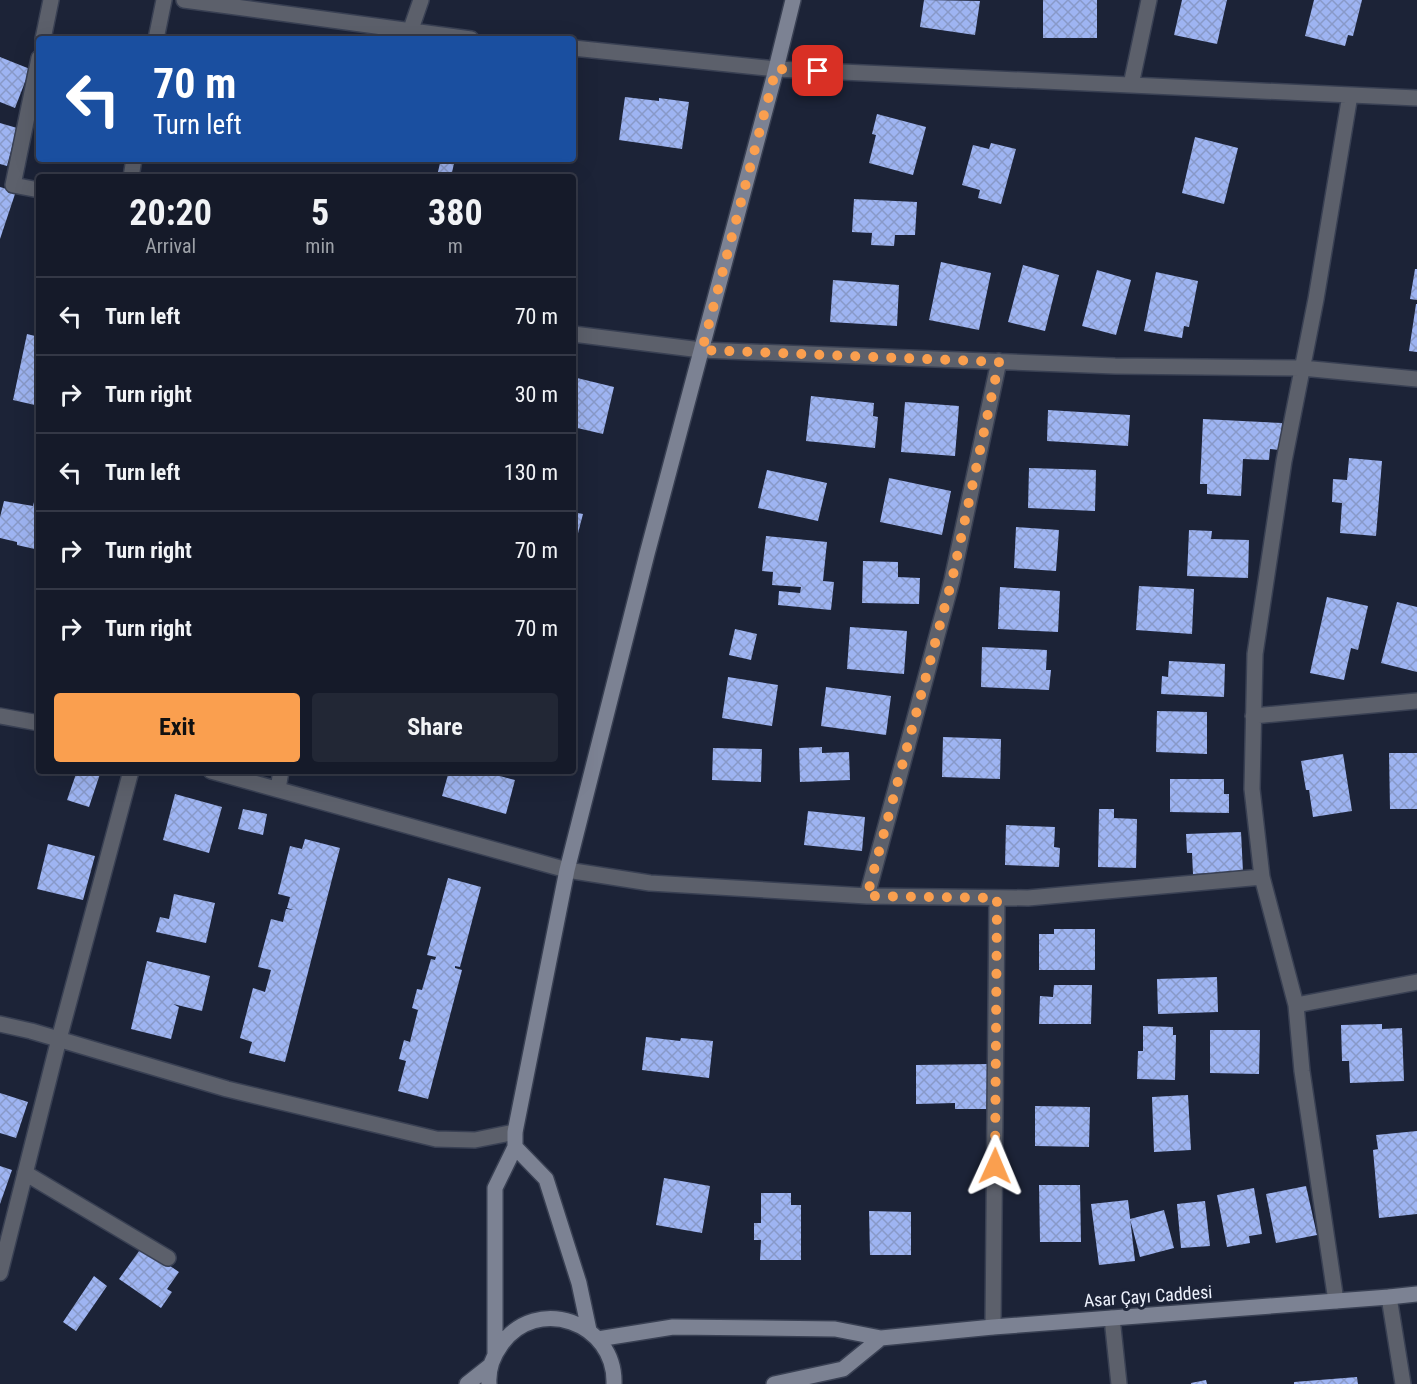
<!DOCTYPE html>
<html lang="en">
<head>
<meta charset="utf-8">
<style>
  body { margin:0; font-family:"Roboto Condensed",sans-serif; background:#222735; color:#f1f3f6; height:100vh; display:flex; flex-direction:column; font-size:22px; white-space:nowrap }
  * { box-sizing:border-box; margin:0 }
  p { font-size:20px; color:#9da1a8 }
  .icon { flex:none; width:33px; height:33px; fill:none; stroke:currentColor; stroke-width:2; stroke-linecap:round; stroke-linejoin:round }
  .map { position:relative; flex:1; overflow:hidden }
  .panel { position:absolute; left:36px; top:174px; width:540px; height:600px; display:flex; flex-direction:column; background:#151a29; border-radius:6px; box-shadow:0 6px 24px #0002,0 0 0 2px #343846 }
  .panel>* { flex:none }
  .top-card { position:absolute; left:36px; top:36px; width:540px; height:126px; border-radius:6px; box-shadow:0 6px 24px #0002,0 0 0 2px #343846; background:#1a4fa0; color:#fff; overflow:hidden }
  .pin { position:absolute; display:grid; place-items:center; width:51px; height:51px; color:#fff; margin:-26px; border-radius:12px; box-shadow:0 3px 9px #0006 }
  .me { position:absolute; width:66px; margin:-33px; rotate:1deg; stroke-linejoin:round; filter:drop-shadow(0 0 4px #0008) }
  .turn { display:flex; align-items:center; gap:21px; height:126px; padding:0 18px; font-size:27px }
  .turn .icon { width:78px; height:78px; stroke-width:2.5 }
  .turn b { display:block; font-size:42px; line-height:51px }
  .eta { display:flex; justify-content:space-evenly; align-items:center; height:102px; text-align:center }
  .eta b { font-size:36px; font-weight:700; line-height:42px }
  .cta { display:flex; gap:12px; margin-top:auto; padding:12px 18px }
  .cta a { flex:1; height:69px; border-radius:6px; background:#fa9f4f; color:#111; font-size:24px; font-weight:700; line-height:69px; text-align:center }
  .cta a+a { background:#222735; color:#f1f3f6 }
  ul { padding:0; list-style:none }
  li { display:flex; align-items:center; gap:18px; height:78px; padding:0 18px; border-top:2px solid #343846 }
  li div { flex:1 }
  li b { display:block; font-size:22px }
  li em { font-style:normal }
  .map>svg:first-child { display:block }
  .building { fill:url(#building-cross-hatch) }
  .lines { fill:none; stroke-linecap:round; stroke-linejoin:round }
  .street-casing { stroke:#394053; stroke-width:18 }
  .secondary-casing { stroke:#394053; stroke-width:18 }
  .street { stroke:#5c606b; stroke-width:15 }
  .secondary { stroke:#7c8293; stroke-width:15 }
  .route { stroke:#fa9f4f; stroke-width:10; stroke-dasharray:0 18 }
  .labels { text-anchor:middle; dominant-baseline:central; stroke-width:6; stroke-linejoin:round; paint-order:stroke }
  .street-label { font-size:18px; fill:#edf1fc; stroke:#1c2337 }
</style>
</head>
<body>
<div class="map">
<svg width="1417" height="1384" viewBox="0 0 1417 1384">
  <defs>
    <pattern id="building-cross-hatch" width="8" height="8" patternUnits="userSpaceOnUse" patternTransform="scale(1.5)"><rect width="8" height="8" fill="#9eb4f2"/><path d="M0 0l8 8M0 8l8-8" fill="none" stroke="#8899c8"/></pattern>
  </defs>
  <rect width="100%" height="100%" fill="#1c2337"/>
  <path class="building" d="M924,0l56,1 -5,34 -55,-8z
    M1043,0h54v38h-54z
    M1182,0h45l-10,44 -43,-9z
    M1314,0h48l-9,36 -5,-1 -3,11 -40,-10z
    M0,57l30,12 -15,39 -15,-6z
    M625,97l34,4v-3l30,4 -7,47 -63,-9z
    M877,114l49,13 -13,48 -44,-12 7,-28 -4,-1z
    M0,123l17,5 -10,38 -7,-2z
    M1195,137l43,11 -14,56 -42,-11z
    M991,143l25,6 -15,55 -23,-6 2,-8 -18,-5 11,-40 16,4z
    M441,159h14l-4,18 -14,-1z
    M0,187l10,3 7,-2 -17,51z
    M854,199l63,3 -2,33h-20l-1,11 -23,-1 1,-12 -20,-1z
    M941,262l50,11 -12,57 -50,-10z
    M1023,265l36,10 -14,56 -37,-9z
    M1415,269h2v31l-7,-1z
    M1097,270l34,10 -15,55 -34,-9z
    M1156,272l42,9 -9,46 -5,-1 -2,12 -38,-7z
    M833,280l66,5 -2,41 -67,-4z
    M1416,304h1v48l-8,-1z
    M27,334l12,3v69l-26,-6z
    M573,377l41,10 -11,47 -30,-7z
    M811,396l63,7 -1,13 5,1 -3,31 -69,-7z
    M905,402l54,4 -4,50 -54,-4z
    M1048,410l82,5 -2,31 -81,-5z
    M1203,419l79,4 -2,27 -10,-1 -1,11 -26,-1 -2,37 -34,-2v-10h-7z
    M1349,458l33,3 -6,75 -36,-3 2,-30 -10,-1 1,-23 14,1z
    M1029,468l67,2 -1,41 -67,-3z
    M767,470l60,13 -9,38 -60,-13z
    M889,478l62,13 -9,44 -62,-13z
    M4,501l29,5 1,-4 5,1v47l-22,-5v-3l-17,-4v-21z
    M573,512l10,2 -7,27 -3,-1z
    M1016,527l43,3 -3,41 -42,-3z
    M1189,530l23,1 -1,8 38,1 -1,38 -61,-2z
    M766,536l61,6 -4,39 11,1 -3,28 -53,-5 1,-14 21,2 1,-6 -29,-2 1,-13 -11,-1z
    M863,561l35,1v15l22,1 -1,26 -57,-1z
    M1139,586l55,3 -2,45 -56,-4z
    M1000,587l60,4 -2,41 -60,-3z
    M1327,597l41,9 -10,44 -7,-2 -7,32 -34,-7z
    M1397,602l20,5v65l-36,-9z
    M850,627l57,4 -3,43 -57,-5z
    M735,629l22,5 -6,26 -22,-5z
    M982,647l65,3 -1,20h5l-2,20 -68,-3z
    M1169,661l56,3 -1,33 -63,-3 1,-18 6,1z
    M728,677l50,8 -6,41 -50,-8z
    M826,687l65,9 -5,39 -65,-9z
    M1157,711l50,1v42l-51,-2z
    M943,737l58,2 -1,40 -58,-2z
    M822,747v6l27,-1 1,28 -50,2 -1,-34z
    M713,748l49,1 -1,33 -49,-2z
    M1389,753h28v56h-27z
    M1343,754l9,57 -39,6 -4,-27h-3l-5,-29z
    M77,771h24l-12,36 -22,-7z
    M449,771h32l34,9 -9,34 -64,-18z
    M1170,779h54v15h5v19l-59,-1z
    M175,794l47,13 -13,46 -46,-13z
    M243,809l24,5 -4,21 -25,-6z
    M1099,809h15v9l23,1 -1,49 -38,-1z
    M808,811l57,6 -3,34 -58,-6z
    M1006,825l49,2 -1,20 6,1 -1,19 -54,-2z
    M1241,832l2,40 -50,2 -1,-21h-5l-1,-19z
    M305,839l35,9 -55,214 -36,-9 3,-11 -12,-4 13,-50 12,4 6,-22 -13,-3 13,-48 12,3 3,-13 8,1 -7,-2 3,-11 -12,-3 12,-48 12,3z
    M48,844l47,12 -12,44 -46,-11z
    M448,878l33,9 -21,80 -5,-1v2l7,2 -34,129 -30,-8 8,-30 -7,-2 5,-19 6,2 8,-32 -6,-2 5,-19 5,1 9,-31 4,1 1,-3 -9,-2z
    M174,894l41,9 -9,40 -50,-11 4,-15 9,2z
    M1054,929h41v41h-56v-36h15z
    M147,961l63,15 -8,35 -29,-7 6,3 -8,32 -40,-10z
    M1217,977l1,35 -60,2 -1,-35z
    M1054,985h38l-1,39h-52l1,-28 13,1z
    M1382,1024v5l20,-1 2,53 -54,2 -1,-22h-7l-1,-36z
    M1143,1026l30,1v8h3l-1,45 -38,-1 1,-28h5z
    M1210,1030h50l-1,44 -49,-1z
    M646,1037l34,4 1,-3 32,3 -4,37 -67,-8z
    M990,1064v45h-35v-6l-39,1v-39z
    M0,1093l28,9 -12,36 -16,-5z
    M1188,1095l3,55 -37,2 -2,-55z
    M1035,1106l55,1 -1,40 -54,-1z
    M1417,1131v83l-38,4 -6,-68 5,-1 -2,-14z
    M0,1166l12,4 -12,34z
    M664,1178l46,8 -8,47 -46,-8z
    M1039,1185h41l1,57h-41z
    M1306,1186l11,49 -41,8 -10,-49z
    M1254,1188l8,46 -13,2 1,7 -23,4 -10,-52z
    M761,1193h30v12h10v55h-41l1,-20h-7v-17h7z
    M1128,1200l7,61 -36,4 -8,-61z
    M1205,1201l5,45 -29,2 -4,-44z
    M1164,1210l10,38 -34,9 -10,-38z
    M869,1211l42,1v43h-41z
    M142,1247l37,25 -12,17 5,3 -11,16 -42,-29z
    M94,1276l13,10 -31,45 -13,-9z
    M1357,1377l1,7h-64v-2z
    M1206,1380l1,4h-16v-1z"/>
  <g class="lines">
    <defs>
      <path id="street" d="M184,0l287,39
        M410,32l11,-32
        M43,39l8,-39
        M156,39l8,-39
        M573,48l203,21 641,29
        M39,58l-26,127 26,5
        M1131,85l18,-85
        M1350,95l-34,204 -32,162 -29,193 -3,135 10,88 34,128 121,-23
        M131,177l3,-18
        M573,334l128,16 414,16 187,2 115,11
        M0,716l39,7
        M1253,716l164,-15
        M211,771l356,99 83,13 217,13 85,-316 47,-219
        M278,789l3,-18
        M867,896l161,2 234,-21
        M1296,1005l6,66 34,230
        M0,1024l31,7 196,58 209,50 39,1 40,-8
        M25,1173l143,85
        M0,1273l59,-234 72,-268
        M1389,1297l14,87
        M1112,1318l7,66
        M993,1327l4,-429"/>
      <path id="secondary" d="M515,1147l31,32 33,104 10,47
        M598,1339l75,-12 162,2 46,9 112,-11 396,-30 28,-3
        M495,1353v-165l20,-41v-15l52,-262 80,-316 127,-477 19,-77
        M467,1384l24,-19
        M489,1384c-1,-14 4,-28 12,-39 35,-51 115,-23 113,39
        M774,1384l69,-15 38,-31"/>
    </defs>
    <use href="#street" class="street-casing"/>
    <use href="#secondary" class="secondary-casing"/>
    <use href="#street" class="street"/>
    <use href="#secondary" class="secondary"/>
  </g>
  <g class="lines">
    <path class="route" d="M818,71l-42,-2 -74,281 297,12 -47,218 -85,316 130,2 -2,268"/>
  </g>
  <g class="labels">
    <g class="street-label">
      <text transform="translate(1148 1296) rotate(-4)">Asar Çayı Caddesi</text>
    </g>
  </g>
</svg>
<div class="pin" style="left:818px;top:71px;background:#d93025"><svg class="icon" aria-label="arrive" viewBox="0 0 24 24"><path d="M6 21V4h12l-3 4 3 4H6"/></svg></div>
<svg class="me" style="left:995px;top:1166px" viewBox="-20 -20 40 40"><path d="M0-17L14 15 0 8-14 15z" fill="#fa9f4f" stroke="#fff" stroke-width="4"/></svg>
<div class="top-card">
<div class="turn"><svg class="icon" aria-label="left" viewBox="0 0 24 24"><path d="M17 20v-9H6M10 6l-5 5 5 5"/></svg><div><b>70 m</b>Turn left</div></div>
</div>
<section class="panel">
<div class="eta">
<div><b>20:20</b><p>Arrival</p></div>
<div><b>5</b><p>min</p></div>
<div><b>380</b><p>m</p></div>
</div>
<ul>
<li><svg class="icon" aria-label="left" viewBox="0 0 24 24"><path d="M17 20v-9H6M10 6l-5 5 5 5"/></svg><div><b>Turn left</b></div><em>70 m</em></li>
<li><svg class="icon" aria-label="right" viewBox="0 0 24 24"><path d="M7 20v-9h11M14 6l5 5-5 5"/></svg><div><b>Turn right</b></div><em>30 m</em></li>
<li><svg class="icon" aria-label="left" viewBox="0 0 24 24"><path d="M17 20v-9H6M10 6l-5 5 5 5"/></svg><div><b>Turn left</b></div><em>130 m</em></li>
<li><svg class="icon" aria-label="right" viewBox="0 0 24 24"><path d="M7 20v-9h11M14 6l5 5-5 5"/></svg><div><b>Turn right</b></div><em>70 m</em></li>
<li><svg class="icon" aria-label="right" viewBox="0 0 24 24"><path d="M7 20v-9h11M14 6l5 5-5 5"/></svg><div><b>Turn right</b></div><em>70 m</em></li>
</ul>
<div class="cta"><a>Exit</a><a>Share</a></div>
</section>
</div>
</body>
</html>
